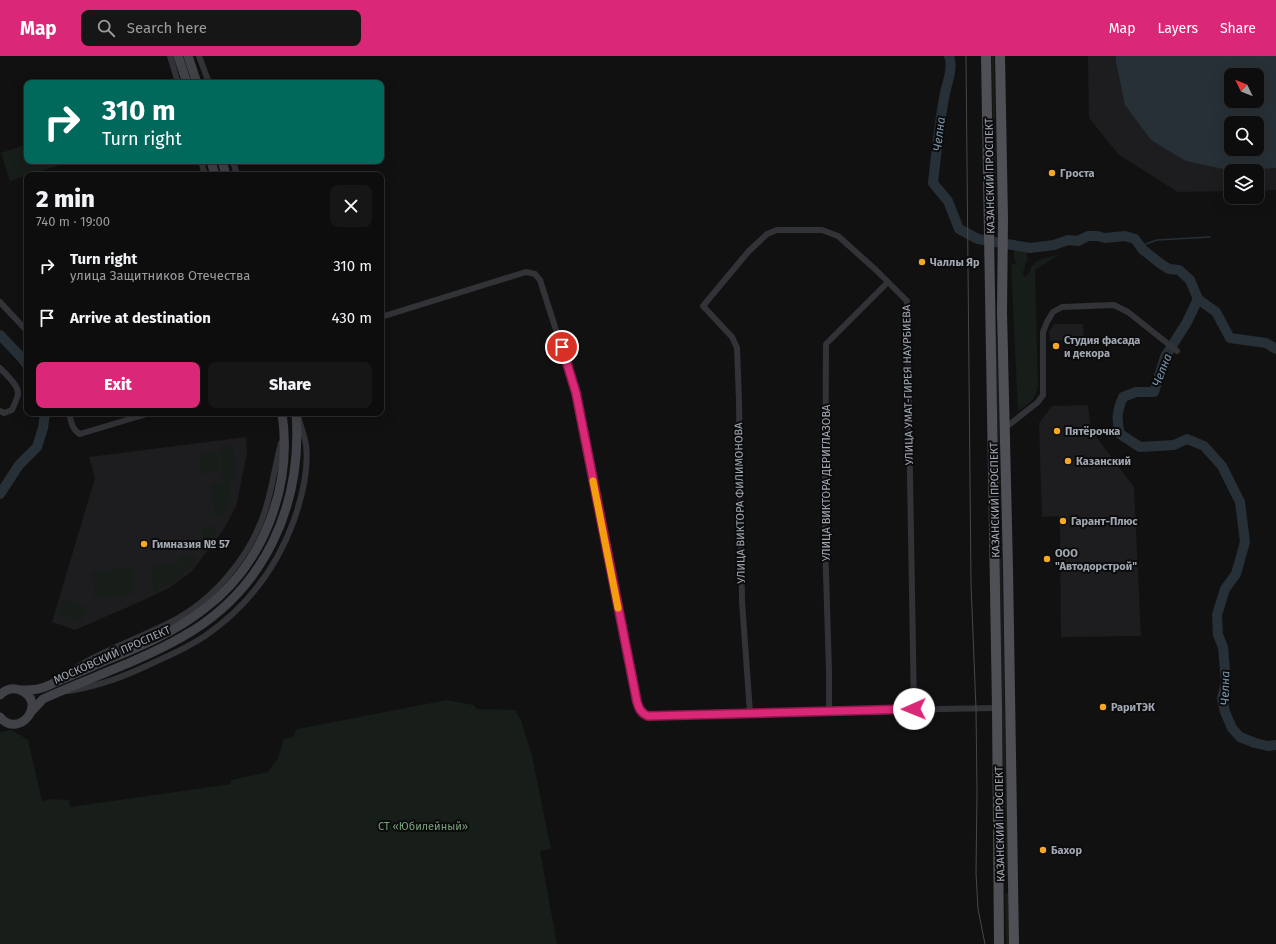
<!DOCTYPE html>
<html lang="en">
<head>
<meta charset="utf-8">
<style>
  body { margin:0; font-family:"Fira Sans",sans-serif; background:#161617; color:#f1f3f6; height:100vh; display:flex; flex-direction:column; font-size:15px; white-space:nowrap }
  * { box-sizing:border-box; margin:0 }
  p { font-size:13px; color:#9a9c9e }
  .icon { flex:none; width:22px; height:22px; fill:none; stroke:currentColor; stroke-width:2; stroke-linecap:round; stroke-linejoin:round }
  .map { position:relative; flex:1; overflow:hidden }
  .details { position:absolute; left:24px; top:116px; width:360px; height:244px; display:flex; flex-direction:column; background:#0d0d0e; border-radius:8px; box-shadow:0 4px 16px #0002,0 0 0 1px #2d2d2e }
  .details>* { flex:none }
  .top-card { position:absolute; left:24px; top:24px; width:360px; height:84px; border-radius:8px; box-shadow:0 4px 16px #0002,0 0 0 1px #2d2d2e; background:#00695c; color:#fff; overflow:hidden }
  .needle { width:26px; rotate:313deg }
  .tools { position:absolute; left:1224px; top:12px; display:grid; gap:8px }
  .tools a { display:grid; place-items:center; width:40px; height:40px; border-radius:8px; background:#0d0d0e; box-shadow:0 4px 16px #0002,0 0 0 1px #2d2d2e; font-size:20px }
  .pin { position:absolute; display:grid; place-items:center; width:34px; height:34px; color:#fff; margin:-17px; border:2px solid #fff; border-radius:50%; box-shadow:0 1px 4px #0007 }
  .me { position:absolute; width:44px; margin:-22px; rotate:269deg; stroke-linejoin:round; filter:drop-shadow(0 0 3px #0008) }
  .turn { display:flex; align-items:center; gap:14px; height:84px; padding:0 12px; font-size:18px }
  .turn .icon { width:52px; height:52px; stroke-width:2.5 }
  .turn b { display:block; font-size:28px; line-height:34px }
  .round { display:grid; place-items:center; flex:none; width:42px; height:42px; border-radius:8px; background:#161617 }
  .overview { display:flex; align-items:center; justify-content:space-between; height:68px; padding:0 12px }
  h1 { font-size:24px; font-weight:800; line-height:30px }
  .action { display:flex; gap:8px; margin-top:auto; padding:8px 12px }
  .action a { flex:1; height:46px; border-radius:8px; background:#db2777; color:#fff; font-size:16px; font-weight:800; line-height:46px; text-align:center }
  .action a+a { background:#161617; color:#f1f3f6 }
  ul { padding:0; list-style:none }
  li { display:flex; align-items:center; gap:12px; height:52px; padding:0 12px }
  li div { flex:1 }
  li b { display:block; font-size:15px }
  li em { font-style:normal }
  header { display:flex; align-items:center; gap:24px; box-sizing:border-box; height:56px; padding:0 20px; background:#db2777; color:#fff }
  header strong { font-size:19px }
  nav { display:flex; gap:22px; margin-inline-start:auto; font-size:14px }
  .search { width:280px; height:36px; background:#161617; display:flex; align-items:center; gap:10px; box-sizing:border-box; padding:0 14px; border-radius:8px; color:#9a9c9e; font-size:15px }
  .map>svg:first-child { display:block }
  .built { fill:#1d1d1f; fill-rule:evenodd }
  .green { fill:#171d18 }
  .water { fill:#273036; fill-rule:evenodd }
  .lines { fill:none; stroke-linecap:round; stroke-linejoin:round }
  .stream { stroke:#273036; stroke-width:1.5 }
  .river { stroke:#273036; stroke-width:10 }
  .minor { stroke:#323337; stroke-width:6 }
  .secondary { stroke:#404247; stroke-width:9 }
  .primary { stroke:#4e5056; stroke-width:10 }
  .tram { stroke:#45474c; stroke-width:1 }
  .route-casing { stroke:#8e194d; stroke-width:10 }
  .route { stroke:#db2777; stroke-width:7 }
  .slow { stroke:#f59e0b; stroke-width:7 }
  .poi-dot { fill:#f6a825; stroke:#0c0c0d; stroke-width:1.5 }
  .labels { text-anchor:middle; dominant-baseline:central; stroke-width:4; stroke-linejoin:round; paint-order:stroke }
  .poi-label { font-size:11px; font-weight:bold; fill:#a2a8b3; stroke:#0c0c0d; text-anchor:start }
  .street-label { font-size:11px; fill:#a2a8b3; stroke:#0c0c0d }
  .park-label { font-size:11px; fill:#789f79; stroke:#0c0c0d }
  .water-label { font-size:12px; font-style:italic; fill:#7797b0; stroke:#0c0c0d }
</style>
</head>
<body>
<header>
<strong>Map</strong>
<div class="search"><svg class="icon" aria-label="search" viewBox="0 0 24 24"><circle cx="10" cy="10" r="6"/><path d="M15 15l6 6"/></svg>Search here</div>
<nav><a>Map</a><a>Layers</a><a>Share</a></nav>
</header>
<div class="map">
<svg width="1276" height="888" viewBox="0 0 1276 888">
  <rect width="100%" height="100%" fill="#111112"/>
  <path class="built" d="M1088,0h188v134l-19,1v-20h-26v20l-53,1 -59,-37 -30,-37zM1231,19h26v26h-26zM1231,67h26v26h-26z
    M1054,268h29l1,16 -34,1 -1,-9z
    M1088,349l3,25 43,57 7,149 -80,1 -1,-111 -2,-4 1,-6 -17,1 -3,-94 13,-17z
    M246,381l1,16 -11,54 -14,25 -31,40 -22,16 -25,12 -69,30 -23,-8 43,-144 -6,-21z"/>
  <path class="green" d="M992,0h2l3,163h-3z
    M27,88v17h46l-63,20 -9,-28z
    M1014,192l12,2 2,11 -3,3v4l-3,5 3,4c4,-4 5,-7 7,-11 5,-7 19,-10 27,-11l-24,15 3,118 -5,12 -15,11 -7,-146 6,-2 -3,-4z
    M995,246h1v33l2,23 10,517 -1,1 -3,-40z
    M233,389l3,35 -14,1 -3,-34z
    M217,396l2,19 -18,3 -2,-20z
    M229,425l1,15 -6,19 -9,1 -4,-32z
    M215,470v13l-4,6 -7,1 -2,-19z
    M195,500l1,7 -16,12 1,1 -27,16 -1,-27 25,-3 3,13 -1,-18z
    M131,511l2,27 -38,4 -3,-26z
    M63,543l23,8 -5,14 -23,-8z
    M447,644l26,5 4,4 38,1 6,10 11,36 19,93 -11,2 17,93h-557v-212l11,-2 17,10 14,61 10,-2 17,1 1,7 161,-23v-4l37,-8 10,-14 6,-19 9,-2 4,-8z
    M1005,837h3l1,51h-3z"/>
  <path class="water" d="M1116,0h160v112l-48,2 -42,-9 -35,-21 -26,-35 -9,-44zM1231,19h26v26h-26zM1231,67h26v26h-26z"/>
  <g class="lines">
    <path class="stream" d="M1140,190l17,-6 53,-3"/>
    <path class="river" d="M949,0c5,12 -3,29 -5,42 -5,28 -8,57 -11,85l15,18 11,28 19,10 52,9 24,-3 14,-5 10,1 10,-5h9l8,2 20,-2 10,3 7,10 19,15 8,5 10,1 11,10 8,19 -11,23 -22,35 -11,35h-18l-13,5c-6,14 -7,22 -3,37l20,13 34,-2 13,-6 17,7 18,20 18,36 5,40 -9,32 -11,15 -8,26 1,20 5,12 3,36 -4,15 3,14 7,16 8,9 15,6 13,3 8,-1
      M1198,243l18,13 14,26 36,5 10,6
      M0,279l20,21 7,9
      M0,438l19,-29 18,-18 6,-19 2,-15"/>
    <path class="minor" d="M170,0l8,27
      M199,0l10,27
      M201,105l4,14
      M233,105l4,14
      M0,246l27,29
      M381,261l145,-45 9,2 5,6 36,113 61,309c2,7 4,11 11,13l181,-4 168,-3
      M0,312c6,7 19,17 18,26 -1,5 -4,11 -6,16l-8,3 -4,-2
      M69,357c2,8 3,17 11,21l70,-21
      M1005,372l33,-26 5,-7v-63l4,-10 6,-10 9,-5 52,-2 14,7 49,39
      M65,619c32,-23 71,-35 106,-53 43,-22 79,-65 94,-111 7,-22 10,-45 16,-68
      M68,635c33,-5 60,-16 89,-30 16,-7 33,-15 48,-25 42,-29 72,-69 89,-116 8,-23 15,-50 12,-75 -1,-8 -5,-17 -7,-26
      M829,655v-40l-4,-129 1,-198 62,-62
      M750,657l-8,-112 -3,-200 -2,-53 -5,-11 -29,-31 45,-54 19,-18 10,-4h45l16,6 38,34 31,31 7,408"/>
    <path class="secondary" d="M178,0l9,27
      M188,0l9,27
      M211,105l4,14
      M222,105l4,14
      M20,634c6,0 12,0 18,-1 7,-1 14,-5 20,-8 16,-6 31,-13 47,-20 34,-14 70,-29 99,-52 60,-45 89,-123 78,-196
      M0,639c6,-6 12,-8 20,-5 29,12 -1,50 -20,27
      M31,656l12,-13c46,-21 95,-37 139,-62 82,-46 121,-131 114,-224"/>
    <path class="primary" d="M986,0l11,652 2,236
      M1000,0l3,163 -1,93 6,256 6,376"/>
    <path class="tram" d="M966,0l5,528 5,125 1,83 -1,81 2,36 7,35"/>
  </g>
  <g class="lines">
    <defs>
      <path id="route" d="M562,291l14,46 61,309c2,7 4,11 11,14l266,-7"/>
    </defs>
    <use href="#route" class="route-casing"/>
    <use href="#route" class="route"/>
    <path class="slow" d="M593,425l25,127"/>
  </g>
  <g class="poi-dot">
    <circle cx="1052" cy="117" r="4"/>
    <circle cx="922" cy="206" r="4"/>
    <circle cx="1056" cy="290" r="4"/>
    <circle cx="1057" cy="375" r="4"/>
    <circle cx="1068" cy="405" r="4"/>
    <circle cx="1063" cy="465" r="4"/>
    <circle cx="144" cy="488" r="4"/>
    <circle cx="1047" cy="503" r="4"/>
    <circle cx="1103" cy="651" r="4"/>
    <circle cx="1043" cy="794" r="4"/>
  </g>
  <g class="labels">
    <g class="poi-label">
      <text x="1060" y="117">Гроста</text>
      <text x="930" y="206">Чаллы Яр</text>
      <text x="1064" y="284">Студия фасада<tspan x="1064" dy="13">и декора</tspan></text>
      <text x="1065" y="375">Пятёрочка</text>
      <text x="1076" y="405">Казанский</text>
      <text x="1071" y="465">Гарант-Плюс</text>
      <text x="152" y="488">Гимназия № 57</text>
      <text x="1055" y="497">ООО<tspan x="1055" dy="13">"Автодорстрой"</tspan></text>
      <text x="1111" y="651">РариТЭК</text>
      <text x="1051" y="794">Бахор</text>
    </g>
    <g class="street-label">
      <text transform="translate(990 120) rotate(-91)">КАЗАНСКИЙ ПРОСПЕКТ</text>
      <text transform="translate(908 329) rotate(-91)">УЛИЦА УМАТ-ГИРЕЯ НАУРБИЕВА</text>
      <text transform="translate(826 427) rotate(-90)">УЛИЦА ВИКТОРА ДЕРИГЛАЗОВА</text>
      <text transform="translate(995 444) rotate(-91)">КАЗАНСКИЙ ПРОСПЕКТ</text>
      <text transform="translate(740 447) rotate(-91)">УЛИЦА ВИКТОРА ФИЛИМОНОВА</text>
      <text transform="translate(112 599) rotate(-24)">МОСКОВСКИЙ ПРОСПЕКТ</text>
      <text transform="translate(1000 768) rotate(-91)">КАЗАНСКИЙ ПРОСПЕКТ</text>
    </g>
    <g class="park-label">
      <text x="423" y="770">СТ «Юбилейный»</text>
    </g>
    <g class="water-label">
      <text transform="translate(939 78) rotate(-83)">Челна</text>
      <text transform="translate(1162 314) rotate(-69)">Челна</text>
      <text transform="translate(1225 632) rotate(-89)">Челна</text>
    </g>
  </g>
</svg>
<div class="tools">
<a><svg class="needle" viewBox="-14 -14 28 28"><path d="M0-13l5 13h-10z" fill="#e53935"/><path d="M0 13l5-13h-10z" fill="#9a9c9e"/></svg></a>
<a><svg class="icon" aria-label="search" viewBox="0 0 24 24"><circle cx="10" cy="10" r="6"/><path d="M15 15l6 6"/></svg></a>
<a><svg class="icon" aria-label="layers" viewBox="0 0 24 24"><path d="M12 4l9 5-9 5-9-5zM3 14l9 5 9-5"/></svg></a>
</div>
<div class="pin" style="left:562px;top:291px;background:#d93025"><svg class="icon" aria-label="arrive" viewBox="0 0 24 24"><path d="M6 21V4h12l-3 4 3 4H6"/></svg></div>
<svg class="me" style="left:914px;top:653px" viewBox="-20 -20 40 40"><circle r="19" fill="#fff"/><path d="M0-13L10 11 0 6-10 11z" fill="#db2777"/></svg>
<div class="top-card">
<div class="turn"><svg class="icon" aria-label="right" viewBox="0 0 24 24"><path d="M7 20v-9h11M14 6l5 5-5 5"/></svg><div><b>310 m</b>Turn right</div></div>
</div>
<section class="details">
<div class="overview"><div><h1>2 min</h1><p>740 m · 19:00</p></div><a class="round"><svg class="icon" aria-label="close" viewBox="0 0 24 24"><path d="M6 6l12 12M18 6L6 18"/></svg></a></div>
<ul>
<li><svg class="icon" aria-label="right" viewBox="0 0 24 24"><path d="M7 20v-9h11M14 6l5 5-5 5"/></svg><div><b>Turn right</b><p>улица Защитников Отечества</p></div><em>310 m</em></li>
<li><svg class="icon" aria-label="arrive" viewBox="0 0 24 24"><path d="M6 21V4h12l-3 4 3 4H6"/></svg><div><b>Arrive at destination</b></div><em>430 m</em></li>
</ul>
<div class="action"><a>Exit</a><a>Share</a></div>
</section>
</div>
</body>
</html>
